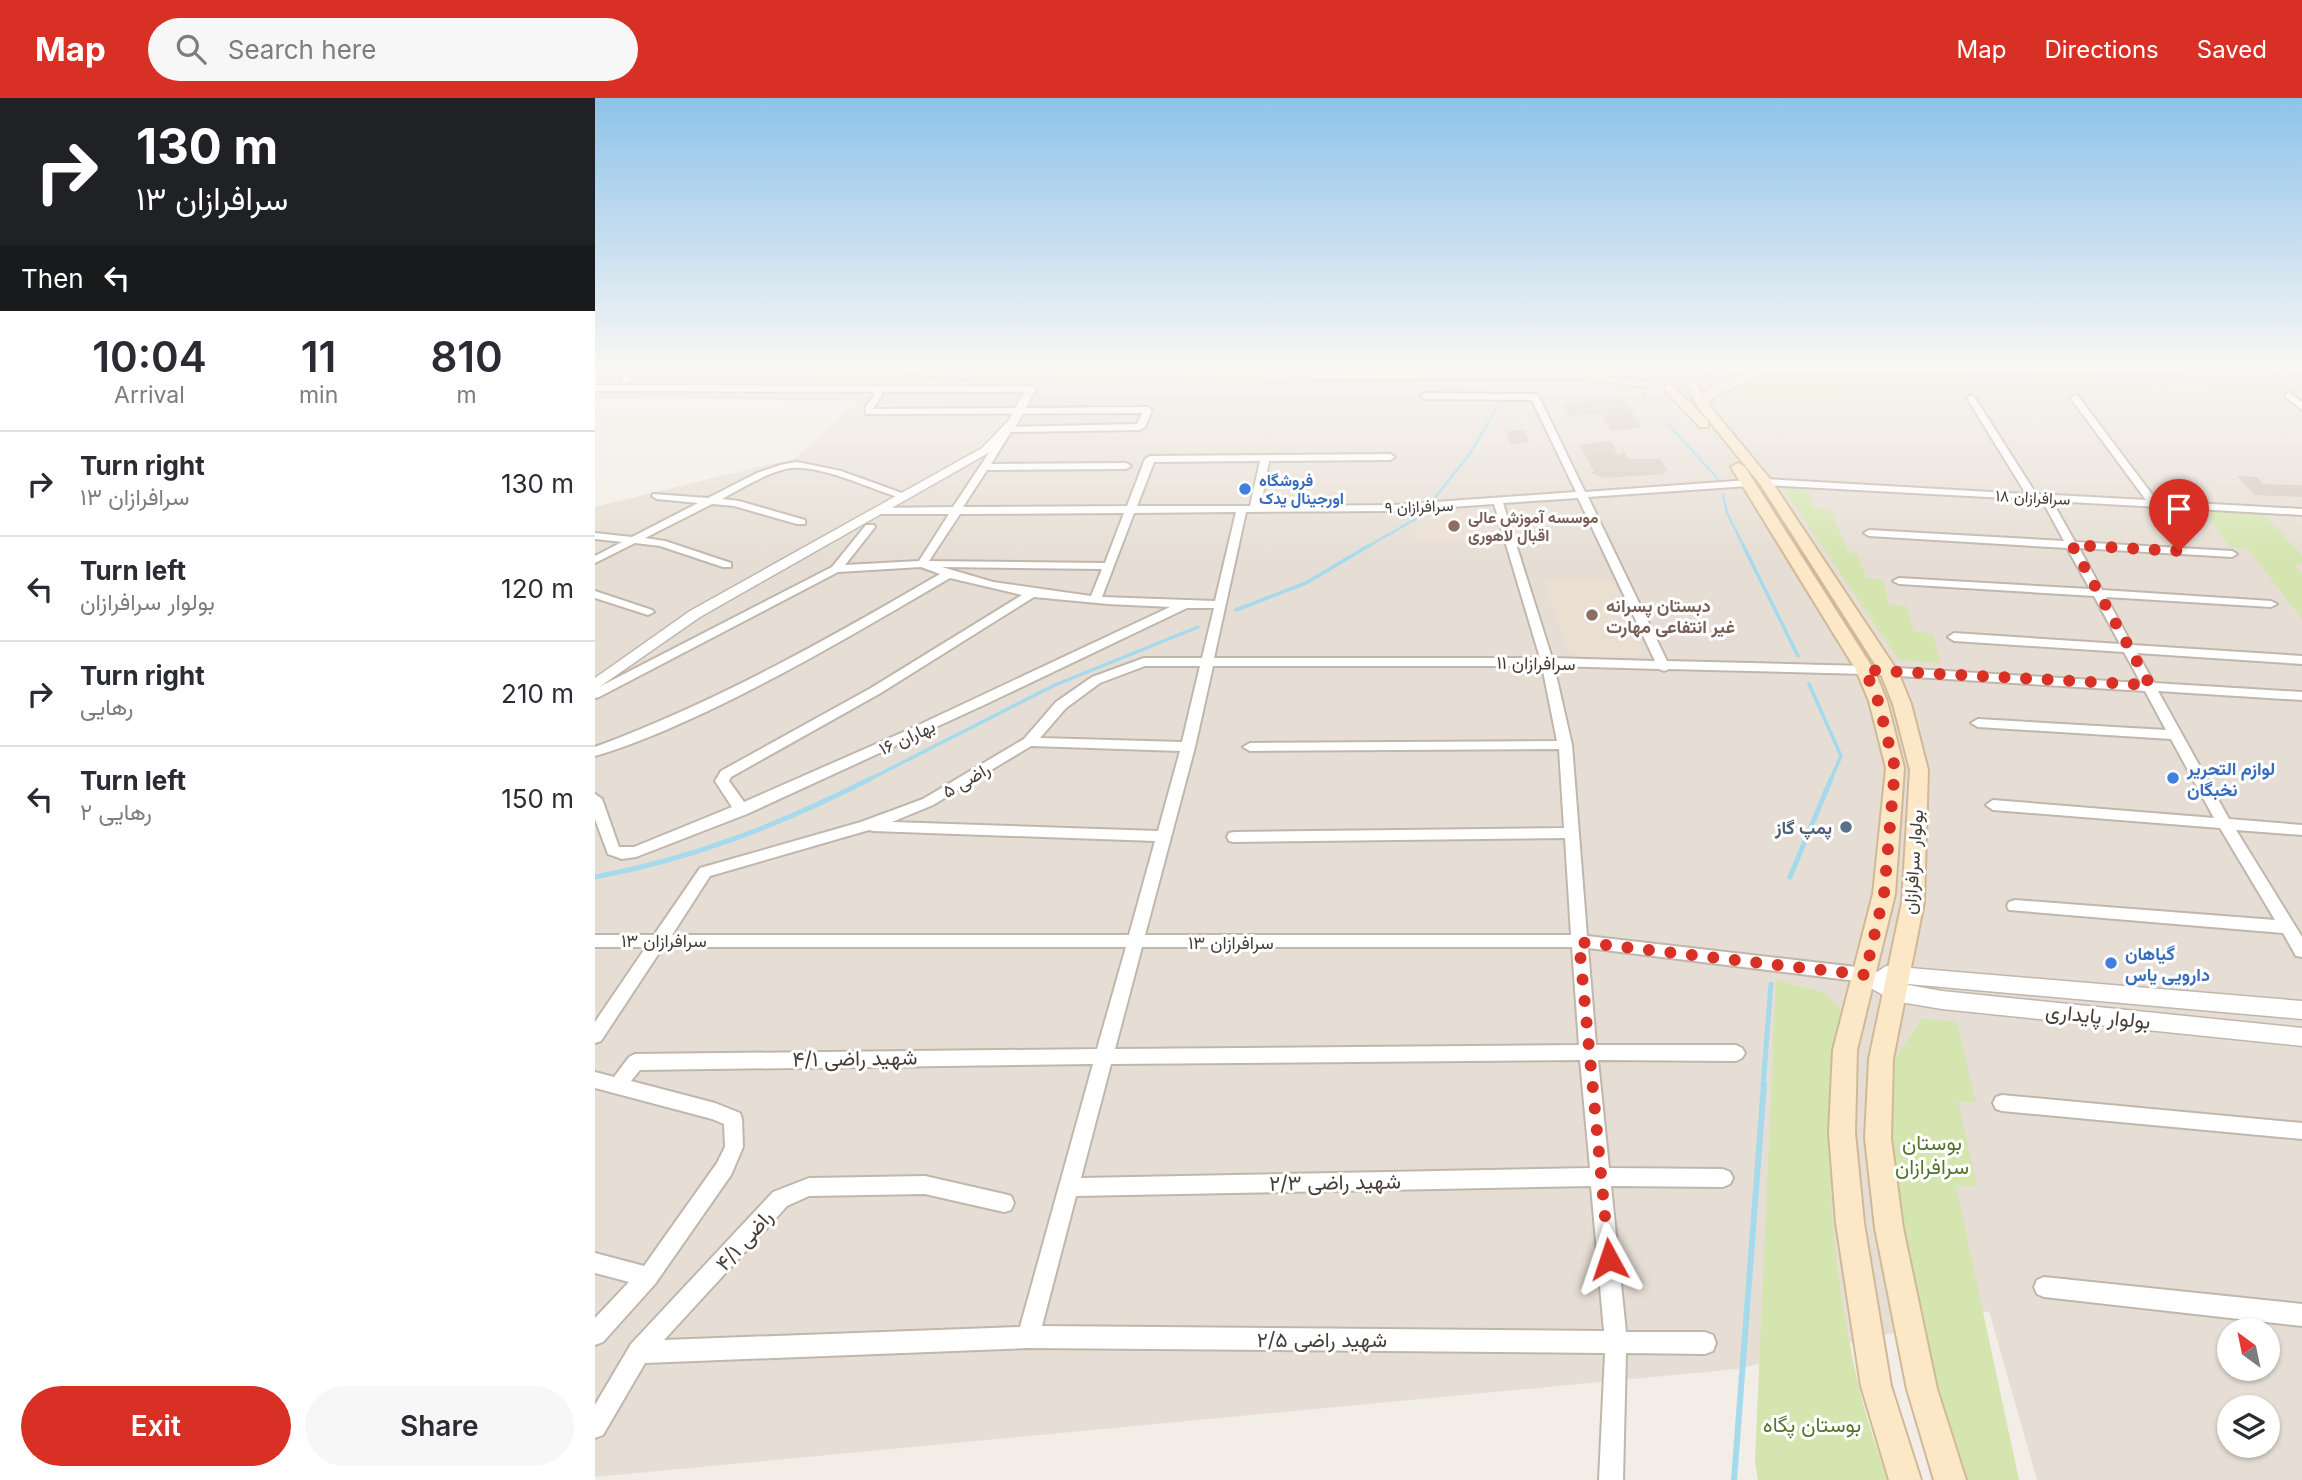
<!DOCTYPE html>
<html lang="en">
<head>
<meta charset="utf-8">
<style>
  body { margin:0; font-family:Inter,Vazirmatn,sans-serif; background:#f7f7f7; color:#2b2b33; height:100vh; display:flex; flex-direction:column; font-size:26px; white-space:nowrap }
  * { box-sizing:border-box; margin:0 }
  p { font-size:23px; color:#7c7c81 }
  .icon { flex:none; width:38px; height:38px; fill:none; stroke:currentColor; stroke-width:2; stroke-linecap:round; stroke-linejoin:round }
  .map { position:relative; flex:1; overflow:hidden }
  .details { display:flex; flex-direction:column; background:#fff; width:595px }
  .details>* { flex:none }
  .banner { background:#202124; color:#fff; overflow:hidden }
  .needle { width:46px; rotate:327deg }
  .tools { position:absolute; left:1622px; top:1220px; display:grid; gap:14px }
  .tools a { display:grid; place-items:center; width:63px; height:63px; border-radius:50%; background:#fff; box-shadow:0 2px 5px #0004; font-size:35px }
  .pin { position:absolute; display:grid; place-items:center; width:60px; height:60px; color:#fff; margin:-72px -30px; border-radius:50% 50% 50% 0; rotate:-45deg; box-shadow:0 0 7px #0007 }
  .pin .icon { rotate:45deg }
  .me { position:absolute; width:77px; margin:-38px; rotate:355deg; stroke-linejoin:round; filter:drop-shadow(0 0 5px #0008) }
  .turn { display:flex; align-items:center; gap:24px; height:147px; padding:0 21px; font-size:32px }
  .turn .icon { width:91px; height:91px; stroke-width:2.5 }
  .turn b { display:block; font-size:49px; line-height:60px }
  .then { display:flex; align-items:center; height:66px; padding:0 21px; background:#0003; gap:14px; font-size:26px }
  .eta { display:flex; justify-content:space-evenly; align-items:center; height:119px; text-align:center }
  .eta b { font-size:42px; font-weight:600; line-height:49px }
  .cta { display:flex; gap:14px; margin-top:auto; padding:14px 21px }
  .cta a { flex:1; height:80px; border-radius:42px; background:#d93025; color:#fff; font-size:28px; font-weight:600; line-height:80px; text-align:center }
  .cta a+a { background:#f7f7f7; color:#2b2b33 }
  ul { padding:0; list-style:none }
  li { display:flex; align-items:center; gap:21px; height:105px; padding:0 21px; border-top:2px solid #e1e1e2 }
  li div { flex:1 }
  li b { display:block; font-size:26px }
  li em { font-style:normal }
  header { display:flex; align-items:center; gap:42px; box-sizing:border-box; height:98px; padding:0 35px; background:#d93025; color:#fff }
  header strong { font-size:33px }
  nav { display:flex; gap:38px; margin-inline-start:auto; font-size:24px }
  .search { width:490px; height:63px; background:#f7f7f7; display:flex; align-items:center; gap:18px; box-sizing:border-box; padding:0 24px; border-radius:38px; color:#7c7c81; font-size:26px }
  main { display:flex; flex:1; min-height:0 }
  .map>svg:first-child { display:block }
  .residential { fill:#e6ded4; fill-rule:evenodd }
  .education { fill:#ebdfd1 }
  .green { fill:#d5e5b0 }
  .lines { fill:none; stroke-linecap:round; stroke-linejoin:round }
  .stream-far3 { stroke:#a5daed; stroke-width:2.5 }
  .stream-far2 { stroke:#a5daed; stroke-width:3.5 }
  .stream-far1 { stroke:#a5daed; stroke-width:5 }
  .stream { stroke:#a5daed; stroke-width:6 }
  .building { fill:#d6cabf }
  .minor-casing { stroke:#c0b6ac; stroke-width:4 }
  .tertiary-casing { stroke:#c0b6ac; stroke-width:3 }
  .secondary-casing { stroke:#d0b998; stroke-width:4 }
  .minor { fill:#fff; fill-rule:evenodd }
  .tertiary { fill:#fff; fill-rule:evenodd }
  .secondary { fill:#fce7c6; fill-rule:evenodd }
  .route { stroke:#d93025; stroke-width:12; stroke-dasharray:0 21.6 }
  .shop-dot { fill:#3f7fe0; stroke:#fff; stroke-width:2.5 }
  .education-dot { fill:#8d6e63; stroke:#fff; stroke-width:2.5 }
  .service-dot { fill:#5c6f8a; stroke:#fff; stroke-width:2.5 }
  .labels { text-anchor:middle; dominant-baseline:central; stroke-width:6; stroke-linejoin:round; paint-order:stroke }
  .far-shop-label { font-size:16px; font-weight:bold; fill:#366cbe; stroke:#fff; text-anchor:start }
  .far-street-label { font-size:16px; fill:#453d36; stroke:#fff }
  .far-education-label { font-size:16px; font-weight:bold; fill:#785e54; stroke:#fff; text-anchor:start }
  .education-label { font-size:18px; font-weight:bold; fill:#785e54; stroke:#fff; text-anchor:start }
  .street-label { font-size:18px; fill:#453d36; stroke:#fff }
  .shop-label { font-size:18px; font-weight:bold; fill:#366cbe; stroke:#fff; text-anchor:start }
  .service-label { font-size:18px; font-weight:bold; fill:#4e5e75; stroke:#fff; text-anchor:end }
  .near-street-label { font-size:21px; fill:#453d36; stroke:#fff }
  .near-park-label { font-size:21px; fill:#52742c; stroke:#fff }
</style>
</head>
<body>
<header>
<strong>Map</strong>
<div class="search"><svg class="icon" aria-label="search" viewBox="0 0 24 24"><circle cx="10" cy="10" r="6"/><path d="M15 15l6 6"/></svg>Search here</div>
<nav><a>Map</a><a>Directions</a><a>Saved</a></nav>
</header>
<main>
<section class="details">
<div class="banner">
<div class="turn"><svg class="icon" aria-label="right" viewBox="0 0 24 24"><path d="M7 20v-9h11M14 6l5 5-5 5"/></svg><div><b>130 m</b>سرافرازان ۱۳</div></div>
<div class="then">Then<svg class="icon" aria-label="left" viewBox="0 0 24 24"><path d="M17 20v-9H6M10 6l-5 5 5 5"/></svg></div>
</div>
<div class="eta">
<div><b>10:04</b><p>Arrival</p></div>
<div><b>11</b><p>min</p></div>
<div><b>810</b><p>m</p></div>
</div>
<ul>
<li><svg class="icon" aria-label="right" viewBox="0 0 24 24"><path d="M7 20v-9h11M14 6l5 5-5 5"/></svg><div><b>Turn right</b><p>سرافرازان ۱۳</p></div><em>130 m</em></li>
<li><svg class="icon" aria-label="left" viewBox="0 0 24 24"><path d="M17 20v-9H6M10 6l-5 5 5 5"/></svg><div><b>Turn left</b><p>بولوار سرافرازان</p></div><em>120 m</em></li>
<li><svg class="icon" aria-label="right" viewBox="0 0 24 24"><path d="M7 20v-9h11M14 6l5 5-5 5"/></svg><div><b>Turn right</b><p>رهایی</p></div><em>210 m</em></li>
<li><svg class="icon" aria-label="left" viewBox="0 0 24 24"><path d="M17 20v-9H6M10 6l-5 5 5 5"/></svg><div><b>Turn left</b><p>رهایی ۲</p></div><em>150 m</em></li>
</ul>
<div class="cta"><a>Exit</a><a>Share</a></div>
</section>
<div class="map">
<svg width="1707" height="1382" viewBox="0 0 1707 1382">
  <rect width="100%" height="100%" fill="#f2ede6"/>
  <path class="residential" d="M0,268h1707v1114h-265l-48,-169 -252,58 -1142,108v-970l200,-49 64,-57 -264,-3zM1634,1232h39v38h-39zM1634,1309h39v39h-39z"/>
  <path class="education" d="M891,412l8,3 3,11h-9v4h7l3,14h-89l25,-29z
    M948,482h69l31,72 -8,5h-53l-14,-7z"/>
  <path class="green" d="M219,268h33l137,22h-99l-83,-10z
    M1696,280h11v16l-588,3 35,-18h396l7,6 145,-2z
    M1188,390h25l6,20 16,1 18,43 8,1 11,25 16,1 6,26 18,1 7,25 19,3 7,29 -41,-3z
    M1609,413l60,3 38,42v7l-8,1 8,10v45l-55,-71 -17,-1z
    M1181,882l47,12 17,17c-20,124 -10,252 18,374 7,33 19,65 29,97h-129l-3,-19z
    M1327,920l35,4 19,81 -18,-2 19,85h-21l63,294h-52l-30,-90 -36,-160 -9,-87 1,-81z"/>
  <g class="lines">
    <path class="stream-far3" d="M1048,294l1,6
      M1073,326l50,55
      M1128,397l4,18 17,34
      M836,405l40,-51 26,-45
      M772,449l52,-30"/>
    <path class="stream-far2" d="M1148,447l55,111
      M641,512l70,-27 64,-38
      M1214,586l32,72 -11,25
      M271,683l189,-96 143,-58"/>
    <path class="stream-far1" d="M0,779c98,-18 186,-53 275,-98
      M1195,779l41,-98
      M1168,987l8,-101"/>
    <path class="stream" d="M1139,1382l30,-396"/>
  </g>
  <path class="building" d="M1021,301l10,3 16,25 -31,4 -9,-17 -33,2 -7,-13z
    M930,332l4,13 -19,1 -3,-13z
    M1016,343l7,15 6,-4 4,7h33l6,12h-5l2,3 -60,4 -13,-5 3,-2 -15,-26z
    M1642,378l20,1 6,7 39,1v12l-48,-2z"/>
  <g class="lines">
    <defs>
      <path id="minor" d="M44,268h9l-21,17h-6v-4z
        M281,288l3,1 3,8 -9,14 275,-2 4,3 -7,17 -5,3 -129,2 -20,32 135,-1 5,3 -5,3 -139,1 -24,37 164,-1 18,-47 5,-3 240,-2 5,3 -5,3 -121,1 -8,45 133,-1 182,-13 -44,-92 -107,-1 -4,-3 4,-3 110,1 4,3 46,95 164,-12 5,3 -5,3 -161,11 79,164 198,5 276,17 -17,-31 -170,-11 -6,-4 6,-4 166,11 -26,-48 -195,-12 -6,-3 6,-3 191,11 -23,-41 -198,-12 -5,-3 5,-3 195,11 -22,-41 -277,-15 -5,-3 5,-3 261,15 -59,-96 4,-3 4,3 61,96 110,6 -76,-103 7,-2 80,106 145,8v6l-250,-14 23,41 157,9 5,3 -5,3 -153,-9 23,42 169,11 6,3 -6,3 -165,-10 26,48 170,11v8l-165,-11 17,30 148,9v8l-144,-9 71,128 73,6v10l-66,-5 66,107v20l-6,-1 -13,-23 -274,-23 -2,-4 2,-4 6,-2 260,20 -55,-92 -227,-18 -7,-5 7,-5 221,18 -43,-79 -193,-12 -7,-4 7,-4 188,11 -21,-39 -280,-17 -196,-5 -5,2 -5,-2 -105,-3 18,79 15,191 278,32 6,2 2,5 -2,5 -6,2 -277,-34 8,97h140l6,3 3,5 -3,5 -6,3 -138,-1 11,108 114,1 7,3 3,6 -3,6 -7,3 -112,-1 15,146h79l8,3 3,8 -3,8 -8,3 -79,-1 -3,127h-24l6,-127 -577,-5 -383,15 -42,72 -8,3v-33l36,-61 142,-152 36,-14 116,-2 79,18 7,2 3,7 -3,7 -7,2 -79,-18 -116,2 -22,10 -123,134 356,-13 73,-263 -453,6 -9,11 84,22 25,10 2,6 1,28 -12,28 -76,109 -52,58 -8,3v-27l34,-36 -34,-9v-20l49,13 73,-103 8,-16 -1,-23 -12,-5 -117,-31v-16l19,5 15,-20 6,-3 462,-5 29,-102h-463l-62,94 -6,2v-21l51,-75h-51v-12h59l46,-67 161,-46 62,-23 101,-60 32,-37 36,-25 52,-19h58l12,-50h-27l-201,96 -239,110 -111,43 -14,2 -14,-5 -13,-35v-25l7,5 17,48h15l98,-40 -17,-26 6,-10 150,-83 151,-93 -72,-17c-79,46 -158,93 -240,132 -37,17 -76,35 -115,46v-9c122,-45 233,-108 345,-173l-19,-7 -83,5 -239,125 -4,1v-9l237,-122 34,-42h8l1,2 -30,38 74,-4 30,-47h-72l-5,-3 5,-3 76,-1 53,-80 131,-3 5,-11 -276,1 -1,-6 9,-13 -2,-6zM665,363l-10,45h-113l17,-44zM983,400l77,163 -103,-3 -49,-155zM899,406l46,154h-326l32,-146 148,-1zM641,414l-21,89 -113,-4 32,-84zM529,415l-19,50 -176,-2 31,-47zM347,469l160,2 -11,27 -98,-14zM439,499l74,7 62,3 -262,123 -164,72 -15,-21 2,-4 148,-83zM550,568h55l-18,76 -142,-4 26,-30 34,-25zM618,568h329l15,75 -307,2 -7,4 7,4 309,-2 5,79 -330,4 -5,1 -2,4 2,4 5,1 331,-4 6,97h-426l50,-188zM436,648l149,5 -22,80 -266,-9 41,-17zM274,732l4,1 282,10 -26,94h-457l38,-59zM547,849h430l7,98 -464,4zM985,962l10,108 -509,10 30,-114zM996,1088l13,145 -562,-5 34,-130z
        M1694,294l13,10v8l-16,-13 -1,-2z
        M202,364l44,9 69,25 -5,3c-31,-8 -89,-38 -120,-30 -22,6 -43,19 -63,30l17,2 66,19v4h-8l-63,-18 -22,-2 -67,34 20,3 66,22v4h-8l-63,-21 -25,-3 -40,20v-7l27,-14 -27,-3v-6l37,4 66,-34 -41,-4 -5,-3 1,-2 55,4 49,-25 23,-8z
        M0,493l57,19 2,2 -6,3 -53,-17z
        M1407,997l300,28v16l-300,-28 -6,-2 -3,-6 3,-6z
        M1449,1179l258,27v22l-258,-29 -7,-3 -3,-7 3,-7z"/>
      <path id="tertiary" d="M341,268h12l1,2 -5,3z
        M0,287l436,1 5,3 -19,36 -27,27 -290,165 -105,73v-12l95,-67 292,-163 27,-28 15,-28 -429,-1z
        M1291,868l416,35v18l-405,-36 45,8 360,37v18l-360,-37 -48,-8 -36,-20 -3,-6 3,-6 7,-2 12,5z"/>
      <path id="secondary" d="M266,268h41l73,8 610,-1 59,8 6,3 -6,3 -59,-8 -610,1 -108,-11z
        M1094,268l613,1v6l-547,1 -1,4 -38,17 -8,9 62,75 128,193 13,32 17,66 -4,132 -31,157 -2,79 12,90 34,161 29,91h-32l-27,-91 -32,-161 -10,-90 4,-79 33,-157 8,-132 -17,-66 -13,-32 -120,-188 -62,-77 -12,-23 10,-2 7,13 5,-6 36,-15 -50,-4z
        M1070,288h8l35,35v6h-8l-35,-37z
        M1143,365l7,4 129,203 13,31 17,67 -9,126 -38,156 -2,83 9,90 27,163 30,94h-32l-28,-94 -25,-163 -7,-90 4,-83 40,-156 13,-126 -17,-67 -13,-31 -125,-203z"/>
    </defs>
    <use href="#minor" class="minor-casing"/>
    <use href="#tertiary" class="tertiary-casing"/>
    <use href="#secondary" class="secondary-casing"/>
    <use href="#minor" class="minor"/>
    <use href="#tertiary" class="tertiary"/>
    <use href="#secondary" class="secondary"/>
  </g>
  <linearGradient id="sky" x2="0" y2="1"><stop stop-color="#8dc3ea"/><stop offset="0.58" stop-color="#f9f7f4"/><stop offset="1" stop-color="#f9f7f4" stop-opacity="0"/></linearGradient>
  <rect width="1707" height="462" fill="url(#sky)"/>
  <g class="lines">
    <path class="route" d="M1014,1161l-30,-317 286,33 19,-81 11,-126 -17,-67 -13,-31 285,15 -78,-140 107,6"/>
  </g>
  <g class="shop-dot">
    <circle cx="650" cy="391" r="7"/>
    <circle cx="1578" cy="680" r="7"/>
    <circle cx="1516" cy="865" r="7"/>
  </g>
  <g class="education-dot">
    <circle cx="859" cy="428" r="7"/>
    <circle cx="997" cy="517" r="7"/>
  </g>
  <circle class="service-dot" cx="1251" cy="729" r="7"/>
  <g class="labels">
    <g class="far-shop-label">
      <text x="664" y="382">فروشگاه<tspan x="664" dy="18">اورجینال یدک</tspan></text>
    </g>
    <g class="far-street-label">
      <text transform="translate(1438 399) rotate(3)">سرافرازان ۱۸</text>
      <text transform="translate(824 408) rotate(-2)">سرافرازان ۹</text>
    </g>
    <g class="far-education-label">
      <text x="873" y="419">موسسه آموزش عالی<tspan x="873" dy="18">اقبال لاهوری</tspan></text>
    </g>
    <g class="education-label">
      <text x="1011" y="507">دبستان پسرانه<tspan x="1011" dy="21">غیر انتفاعی مهارت</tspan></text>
    </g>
    <g class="street-label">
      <text transform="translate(941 565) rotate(1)">سرافرازان ۱۱</text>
      <text transform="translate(312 639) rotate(-25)">بهاران ۱۶</text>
      <text transform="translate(371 682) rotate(-30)">راضی ۵</text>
      <text transform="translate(1318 764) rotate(-86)">بولوار سرافرازان</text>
      <text x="69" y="842">سرافرازان ۱۳</text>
      <text x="636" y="844">سرافرازان ۱۳</text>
    </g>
    <g class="shop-label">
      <text x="1592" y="670">لوازم التحریر<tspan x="1592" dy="21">نخبگان</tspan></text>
      <text x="1530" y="855">گیاهان<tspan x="1530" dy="21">دارویی یاس</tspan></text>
    </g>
    <g class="service-label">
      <text x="1237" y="729">پمپ گاز</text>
    </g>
    <g class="near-street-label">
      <text transform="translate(1503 918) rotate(6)">بولوار پایداری</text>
      <text transform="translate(260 960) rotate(-1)">شهید راضی ۴/۱</text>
      <text transform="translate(740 1084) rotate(-1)">شهید راضی ۲/۳</text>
      <text transform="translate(149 1142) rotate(-48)">راضی ۴/۱</text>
      <text x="727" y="1241">شهید راضی ۲/۵</text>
    </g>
    <g class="near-park-label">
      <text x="1337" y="1044">بوستان<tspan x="1337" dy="24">سرافرازان</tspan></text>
      <text x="1217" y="1326">بوستان پگاه</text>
    </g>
  </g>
</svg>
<div class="tools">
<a><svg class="needle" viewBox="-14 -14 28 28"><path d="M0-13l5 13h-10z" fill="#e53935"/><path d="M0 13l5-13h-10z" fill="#7c7c81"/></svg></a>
<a><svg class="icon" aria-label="layers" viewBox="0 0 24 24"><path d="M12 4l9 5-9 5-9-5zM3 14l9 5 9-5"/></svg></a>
</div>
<div class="pin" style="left:1584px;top:453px;background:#d93025"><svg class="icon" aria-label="arrive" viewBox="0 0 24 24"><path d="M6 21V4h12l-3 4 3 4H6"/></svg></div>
<svg class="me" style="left:1014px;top:1161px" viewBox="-20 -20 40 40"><path d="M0-17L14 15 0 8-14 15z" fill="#d93025" stroke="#fff" stroke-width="4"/></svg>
</div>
</main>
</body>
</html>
